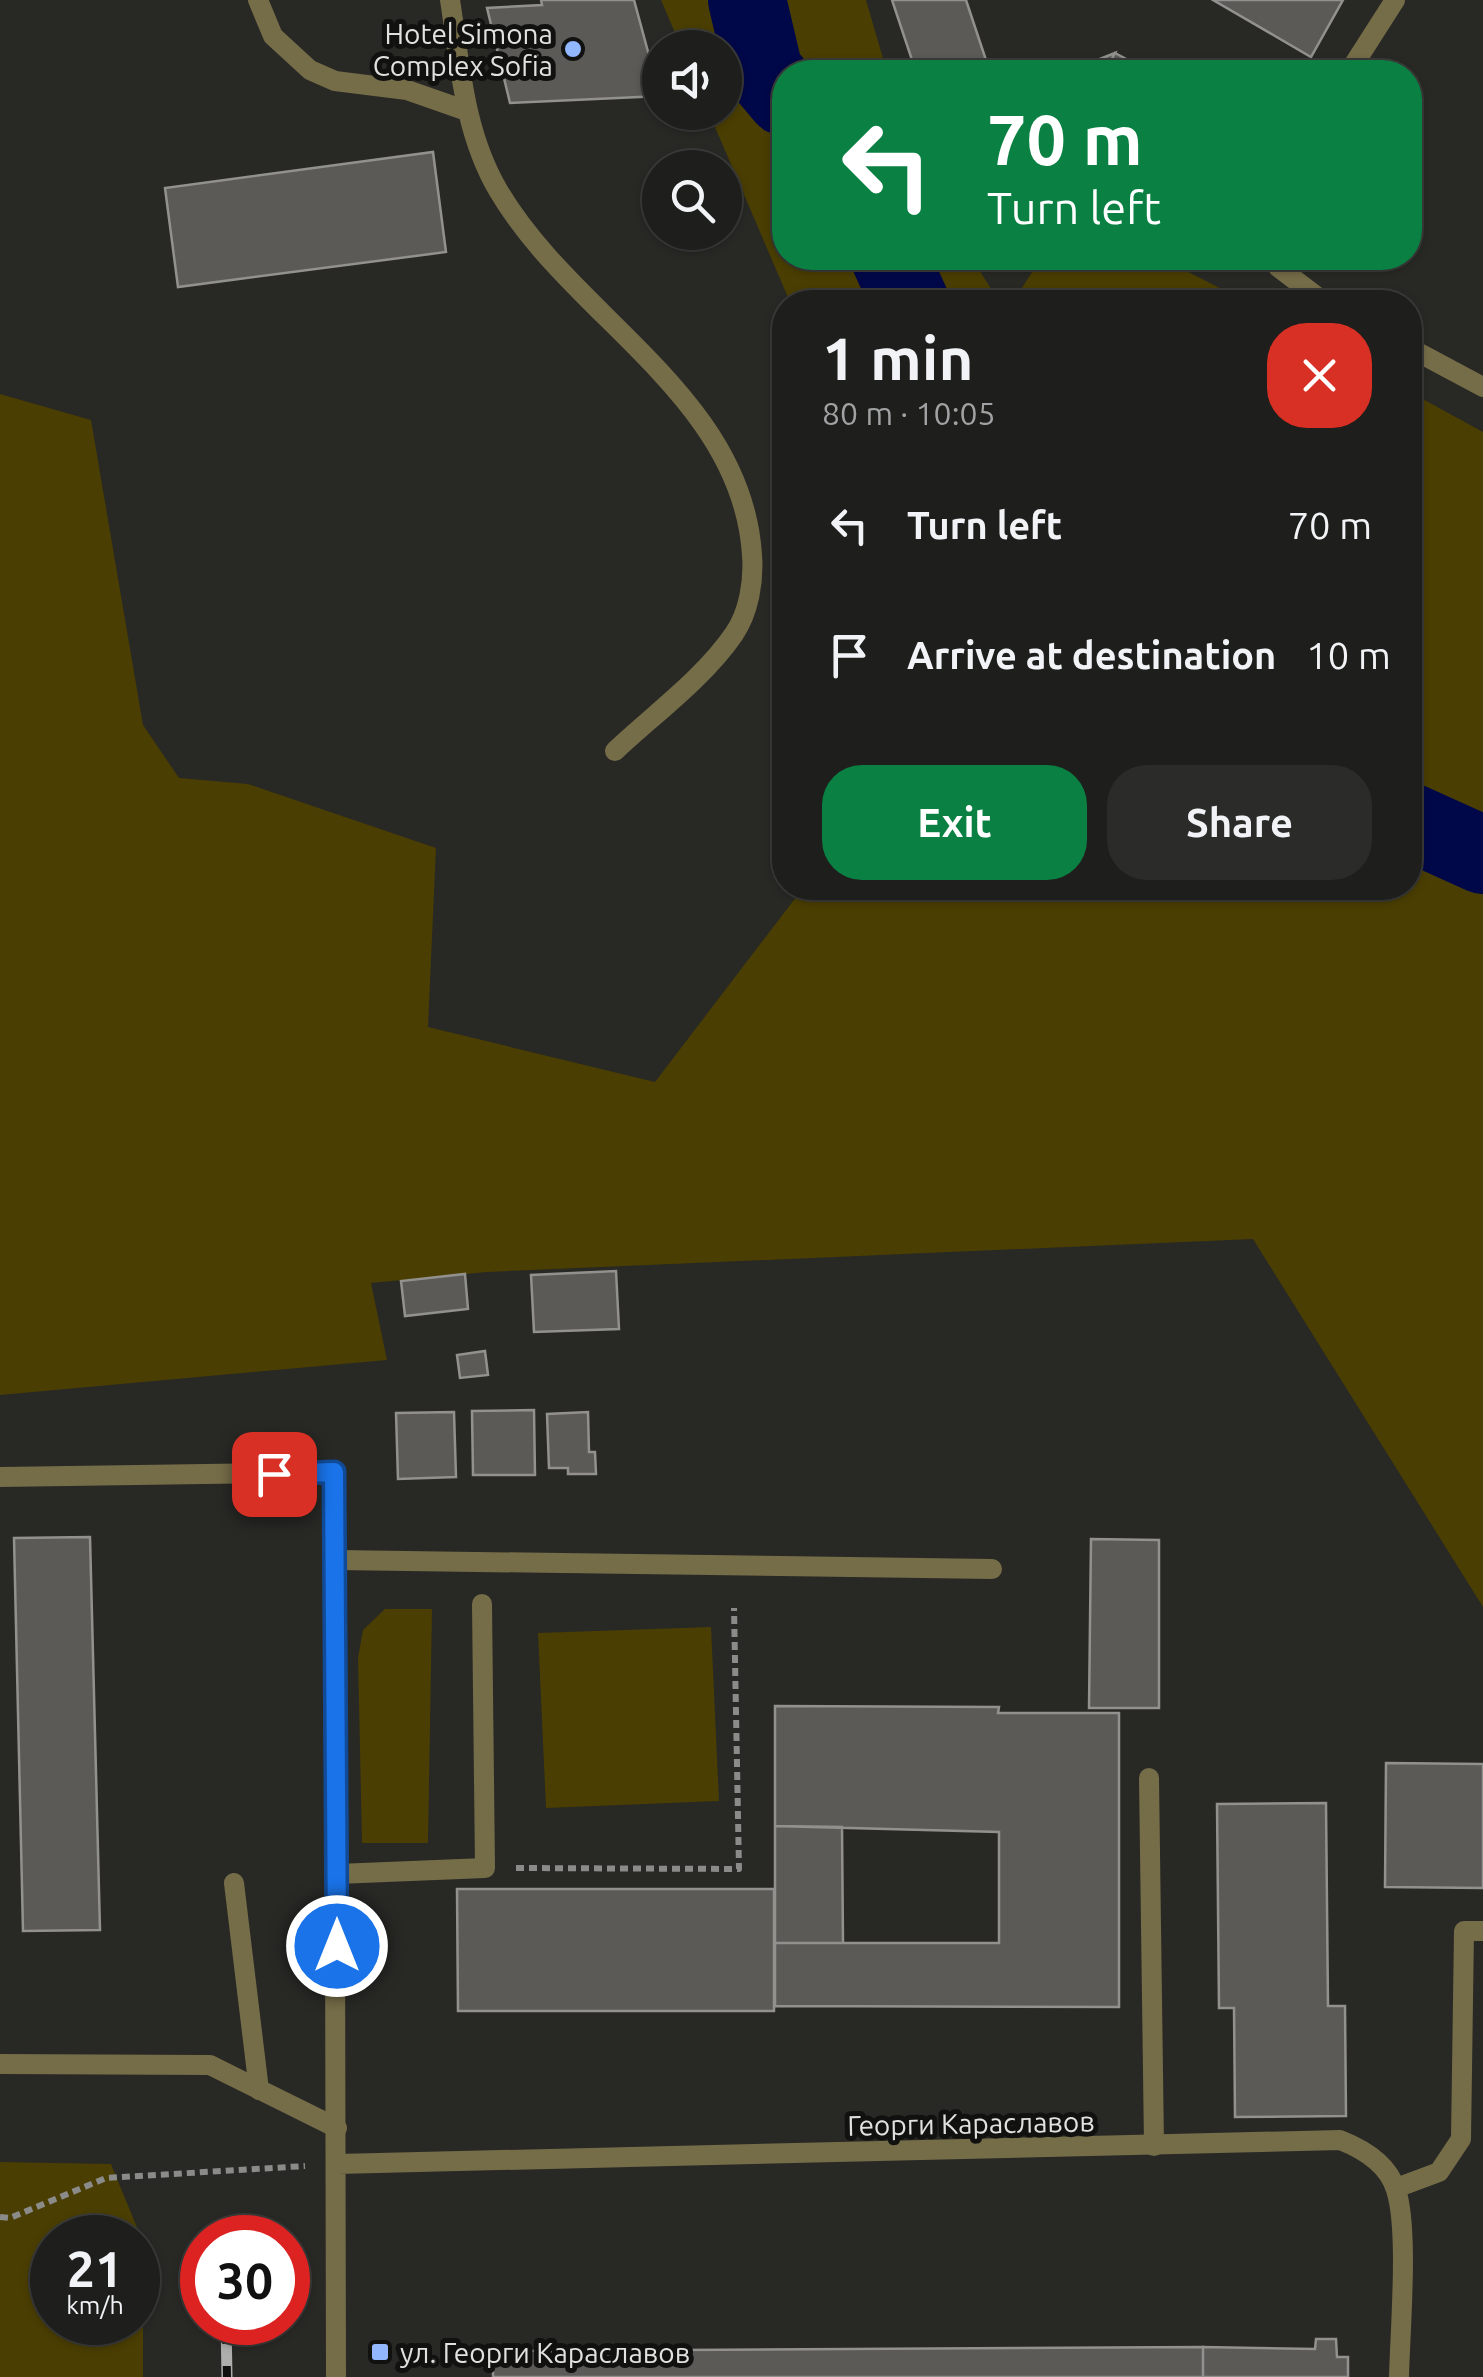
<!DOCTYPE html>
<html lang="en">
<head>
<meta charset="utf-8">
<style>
  body { margin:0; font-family:Ubuntu,sans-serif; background:#2b2b29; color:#f1f3f6; height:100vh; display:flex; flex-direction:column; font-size:38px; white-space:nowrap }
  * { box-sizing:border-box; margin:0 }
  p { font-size:32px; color:#a1a2a3 }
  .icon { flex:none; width:55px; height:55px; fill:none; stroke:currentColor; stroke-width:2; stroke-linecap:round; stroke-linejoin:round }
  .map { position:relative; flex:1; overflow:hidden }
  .panel { position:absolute; left:772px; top:290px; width:650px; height:610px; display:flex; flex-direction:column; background:#1e1e1c; border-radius:40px; box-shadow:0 2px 8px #0004,0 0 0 2px #3c3c3b }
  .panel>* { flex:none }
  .top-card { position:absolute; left:772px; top:60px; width:650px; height:210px; border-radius:40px; box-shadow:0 2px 8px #0004,0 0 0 2px #3c3c3b; background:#0b8043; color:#fff; overflow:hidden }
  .controls { position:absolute; left:642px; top:30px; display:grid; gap:20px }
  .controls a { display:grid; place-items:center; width:100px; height:100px; border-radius:50%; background:#1e1e1c; box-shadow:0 2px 8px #0004,0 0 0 2px #3c3c3b; font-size:50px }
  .speed { position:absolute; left:30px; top:2215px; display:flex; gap:20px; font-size:50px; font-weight:700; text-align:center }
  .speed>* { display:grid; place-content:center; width:130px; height:130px; border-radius:50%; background:#1e1e1c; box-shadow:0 2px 8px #0004,0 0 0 2px #3c3c3b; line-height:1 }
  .speed small { font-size:25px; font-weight:400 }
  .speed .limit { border:15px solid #d22; background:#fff; color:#111 }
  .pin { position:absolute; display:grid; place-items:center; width:85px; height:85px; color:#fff; margin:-42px; border-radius:20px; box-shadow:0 5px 15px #0006 }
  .me { position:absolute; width:110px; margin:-55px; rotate:0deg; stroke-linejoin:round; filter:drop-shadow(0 0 8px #0008) }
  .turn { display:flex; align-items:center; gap:35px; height:210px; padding:0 50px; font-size:45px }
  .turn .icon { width:130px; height:130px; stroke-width:2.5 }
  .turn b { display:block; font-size:70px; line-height:85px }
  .round { display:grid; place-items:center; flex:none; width:105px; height:105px; border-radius:40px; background:#2b2b29 }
  .summary { display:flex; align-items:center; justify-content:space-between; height:170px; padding:0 50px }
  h1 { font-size:60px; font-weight:600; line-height:75px }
  .cta { display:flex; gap:20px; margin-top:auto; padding:20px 50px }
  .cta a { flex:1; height:115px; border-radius:40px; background:#0b8043; color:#fff; font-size:40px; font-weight:600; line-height:115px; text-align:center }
  .cta a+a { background:#2b2b29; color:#f1f3f6 }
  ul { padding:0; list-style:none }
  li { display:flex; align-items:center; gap:30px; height:130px; padding:0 50px }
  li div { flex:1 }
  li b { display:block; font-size:38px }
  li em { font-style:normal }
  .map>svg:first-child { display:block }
  .green { fill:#4a3e02; fill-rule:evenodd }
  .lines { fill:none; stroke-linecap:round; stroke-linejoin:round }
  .river { stroke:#000849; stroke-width:78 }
  .building { fill:#5b5a57; stroke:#92918e; stroke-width:2.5 }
  .path { stroke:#8b8b89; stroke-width:6; stroke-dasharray:8 5; stroke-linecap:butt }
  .lane { stroke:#756c48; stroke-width:20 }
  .street { stroke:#756c48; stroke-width:20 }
  .rail-casing { stroke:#aeaeac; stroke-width:11 }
  .rail { stroke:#11110f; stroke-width:8; stroke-dasharray:22; stroke-linecap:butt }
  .route-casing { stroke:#114b97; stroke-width:25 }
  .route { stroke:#1a73e8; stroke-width:18 }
  .poi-dot { fill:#92b7fd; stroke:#11110f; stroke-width:4 }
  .labels { text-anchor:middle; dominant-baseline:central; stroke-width:10; stroke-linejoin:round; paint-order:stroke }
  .poi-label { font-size:28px; fill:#e1e1df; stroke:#11110f; text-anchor:end }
  .street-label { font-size:28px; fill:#e1e1df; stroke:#11110f }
</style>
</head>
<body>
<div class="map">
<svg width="1483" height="2377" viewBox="0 0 1483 2377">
  <rect width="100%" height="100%" fill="#282825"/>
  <path class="green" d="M661,0h205l21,72h-102v186h187l27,44h-209l-81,-189 16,-1v-64l-44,-1z
    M1041,258h120l86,44h-234z
    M1410,392l73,40v1175l-230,-368 -766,33 -116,11 16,77 -387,35v-1001l91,26 52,305 36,53 69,6 188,64 -8,179 227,55 148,-194h607z
    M385,1609h47l-4,234h-66l-4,-185 5,-28z
    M711,1627l8,174 -173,7 -8,-175z
    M0,2162l111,2 32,78v135h-143zM52,2238h86v84h-86z"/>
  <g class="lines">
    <path class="river" d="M747,0l17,72 21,25
      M890,258l20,44
      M1410,822l73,33"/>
  </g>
  <path class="building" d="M541,0h93l26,96 -150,7 -23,-95 55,-3z
    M892,0h74l24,72h-74z
    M1213,0h130l-32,57z
    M1115,53l-10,19h-38z
    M1115,53l36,19h-46z
    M433,152l13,100 -268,35 -13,-99z
    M616,1271l3,58 -85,3 -3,-57z
    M465,1274l3,35 -63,7 -4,-35z
    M485,1351l3,24 -28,3 -3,-23z
    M534,1410l1,65h-62l-1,-64z
    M454,1412l2,65 -58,2 -2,-66z
    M588,1412l1,40h6l1,22h-28v-6h-19l-2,-54z
    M90,1537l10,393 -77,1 -9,-393z
    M1091,1539l68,1v168h-70z
    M775,1706l224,1 -1,6h121v294l-344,-1v-63h224v-111l-224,-6z
    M1386,1763l97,1v124l-98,-1z
    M1326,1803l2,203h17l1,110 -111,1 -1,-109h-15l-2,-204z
    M775,1826l67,1 1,116h-68z
    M457,1889h317v122h-316z
    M1316,2339h20l1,18h11v20h-145v-30l112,2z
    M1203,2347v30h-710v-26z"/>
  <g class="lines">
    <path class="path" d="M516,1868l223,1 -5,-261
      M0,2217l10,1 96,-40 199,-12"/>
    <path class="lane" d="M258,0l15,36 37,34 25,11 72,9 60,21
      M450,0c10,64 14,132 48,190 74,127 244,205 254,365 2,26 -3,57 -18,79 -30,44 -81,81 -119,117
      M1349,72l46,-72
      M1274,258l4,9 46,35
      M1410,348l73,39
      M0,1477l334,-5
      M337,1560l655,9
      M1149,1778l5,368
      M337,1874l148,-6 -3,-264
      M234,1883l25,207
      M0,2064l210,1 127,63
      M1396,2188l43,-16 22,-33 3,-208h19"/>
    <path class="street" d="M334,1472l2,905
      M337,2164l1003,-24c23,9 48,23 56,50 13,39 4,141 3,187"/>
    <defs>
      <path id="rail" d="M226,2322l1,55"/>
    </defs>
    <use href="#rail" class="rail-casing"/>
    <use href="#rail" class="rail"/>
  </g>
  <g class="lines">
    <defs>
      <path id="route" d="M274,1474l60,-2 3,474"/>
    </defs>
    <use href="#route" class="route-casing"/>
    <use href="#route" class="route"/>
  </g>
  <g class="poi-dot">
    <circle cx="573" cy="49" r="10"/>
    <rect x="370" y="2342" width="20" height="20" rx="5"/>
  </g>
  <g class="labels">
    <g class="poi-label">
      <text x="553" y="33">Hotel Simona<tspan x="553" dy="32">Complex Sofia</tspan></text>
      <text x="400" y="2352" text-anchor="start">ул. Георги Караславов</text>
    </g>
    <g class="street-label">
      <text transform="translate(971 2123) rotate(-1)">Георги Караславов</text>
    </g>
  </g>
</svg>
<div class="controls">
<a><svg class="icon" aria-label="sound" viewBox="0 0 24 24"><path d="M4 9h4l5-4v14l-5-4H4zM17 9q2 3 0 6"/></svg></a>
<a><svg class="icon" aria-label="search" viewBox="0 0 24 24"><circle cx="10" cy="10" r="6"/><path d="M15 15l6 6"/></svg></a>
</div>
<div class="speed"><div>21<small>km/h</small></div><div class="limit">30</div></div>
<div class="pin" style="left:274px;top:1474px;background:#d93025"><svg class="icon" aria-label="arrive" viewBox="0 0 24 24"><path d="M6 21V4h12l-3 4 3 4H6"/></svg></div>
<svg class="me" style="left:337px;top:1946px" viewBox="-20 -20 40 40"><circle r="17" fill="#1a73e8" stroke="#fff" stroke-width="3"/><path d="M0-11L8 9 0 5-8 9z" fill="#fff"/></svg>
<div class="top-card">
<div class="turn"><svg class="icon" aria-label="left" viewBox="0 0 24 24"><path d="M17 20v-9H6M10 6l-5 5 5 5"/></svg><div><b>70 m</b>Turn left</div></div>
</div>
<section class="panel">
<div class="summary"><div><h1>1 min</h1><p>80 m · 10:05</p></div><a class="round" style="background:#d93025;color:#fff"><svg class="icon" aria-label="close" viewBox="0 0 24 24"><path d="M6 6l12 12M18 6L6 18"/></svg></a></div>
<ul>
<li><svg class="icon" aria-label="left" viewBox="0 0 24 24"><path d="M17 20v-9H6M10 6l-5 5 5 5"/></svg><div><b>Turn left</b></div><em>70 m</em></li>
<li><svg class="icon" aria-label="arrive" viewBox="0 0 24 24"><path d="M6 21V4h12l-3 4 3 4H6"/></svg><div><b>Arrive at destination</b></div><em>10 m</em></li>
</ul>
<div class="cta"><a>Exit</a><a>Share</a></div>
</section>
</div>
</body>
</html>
